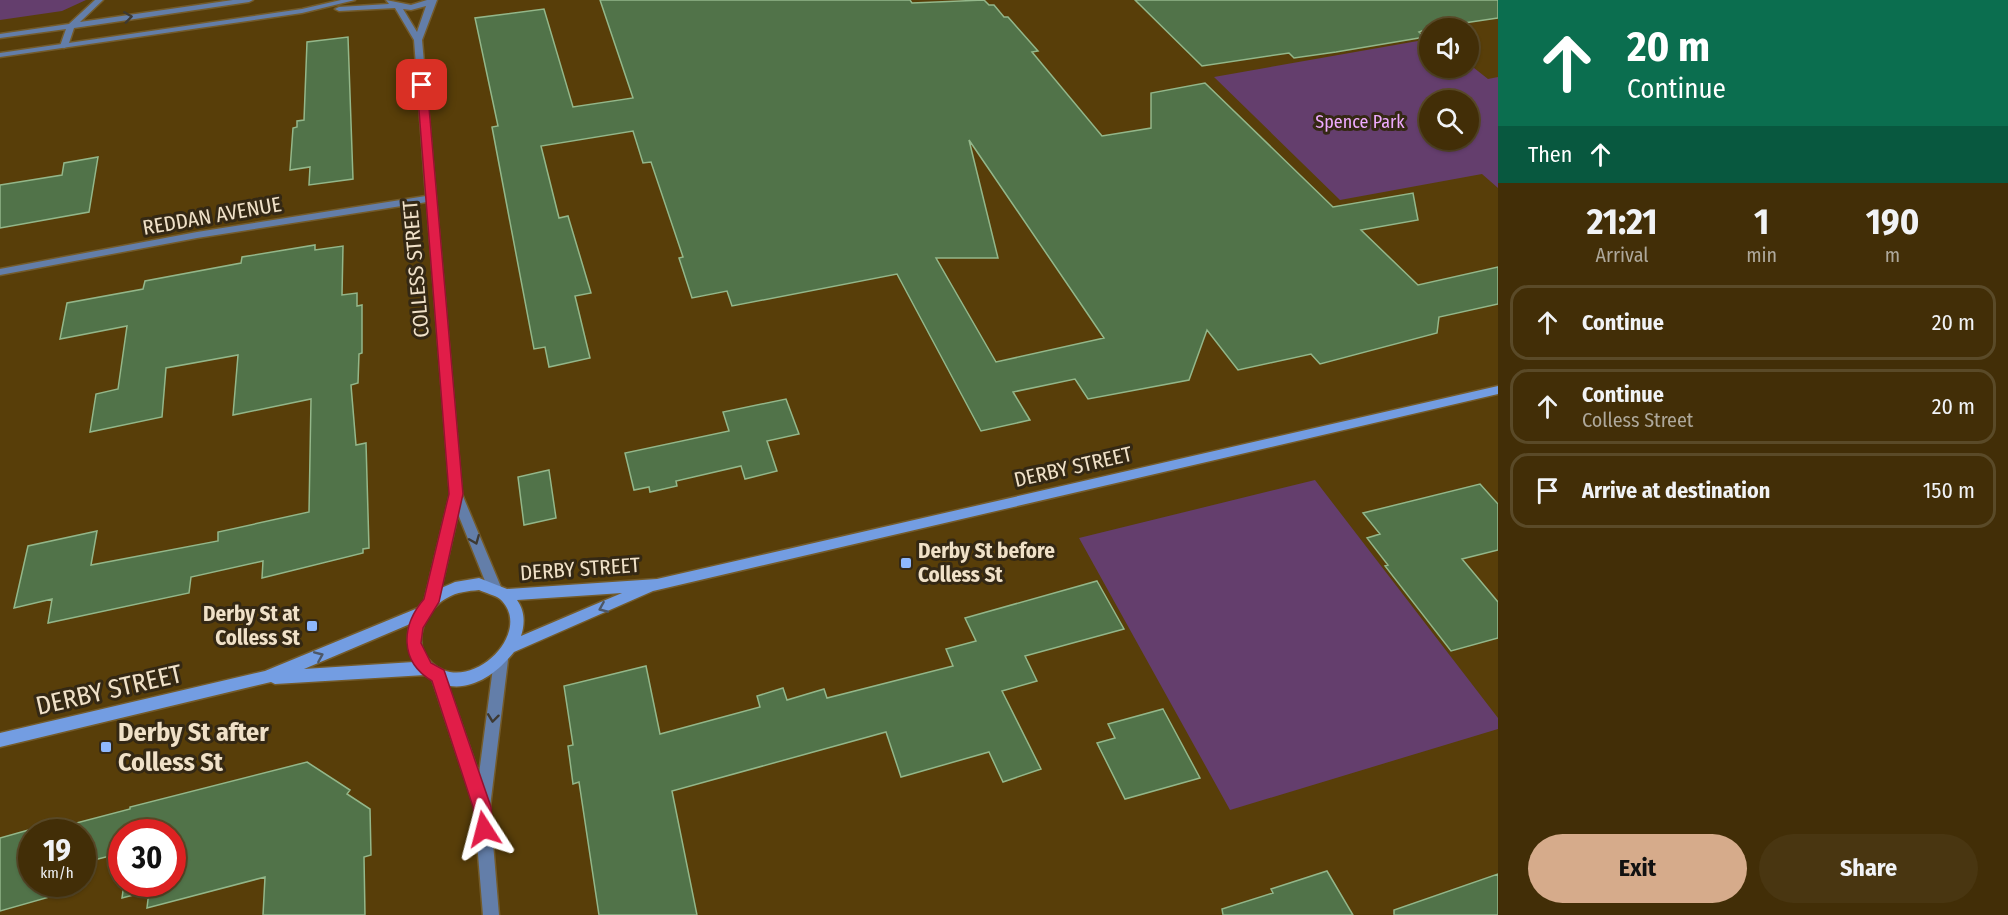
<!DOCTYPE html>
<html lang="en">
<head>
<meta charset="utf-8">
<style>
  body { margin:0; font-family:"Fira Sans Condensed",sans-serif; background:#493611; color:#f1f3f6; height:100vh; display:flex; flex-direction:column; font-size:22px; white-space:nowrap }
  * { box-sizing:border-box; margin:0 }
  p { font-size:20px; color:#aea89b }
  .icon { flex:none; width:33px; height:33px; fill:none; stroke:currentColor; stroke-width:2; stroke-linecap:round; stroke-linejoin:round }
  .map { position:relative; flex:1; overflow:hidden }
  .side { display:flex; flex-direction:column; background:#422e07; width:510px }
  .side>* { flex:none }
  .guide { background:#0b6e4f; color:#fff; overflow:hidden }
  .controls { position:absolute; left:1419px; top:18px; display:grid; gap:12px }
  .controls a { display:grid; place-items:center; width:60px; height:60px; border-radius:50%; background:#422e07; box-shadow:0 2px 4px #0004,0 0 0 2px #5a4a28; font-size:30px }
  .speed { position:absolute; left:18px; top:819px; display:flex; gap:12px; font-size:30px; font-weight:700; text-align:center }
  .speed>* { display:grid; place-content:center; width:78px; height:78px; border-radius:50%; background:#422e07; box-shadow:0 2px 4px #0004,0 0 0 2px #5a4a28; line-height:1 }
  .speed small { font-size:15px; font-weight:400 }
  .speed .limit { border:9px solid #d22; background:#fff; color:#111 }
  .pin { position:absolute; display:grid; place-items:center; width:51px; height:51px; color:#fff; margin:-26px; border-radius:12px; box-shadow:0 3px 9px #0006 }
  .me { position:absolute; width:66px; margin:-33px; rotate:351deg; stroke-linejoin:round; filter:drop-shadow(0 0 4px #0008) }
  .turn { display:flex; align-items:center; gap:21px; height:126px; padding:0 30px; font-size:27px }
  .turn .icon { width:78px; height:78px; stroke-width:2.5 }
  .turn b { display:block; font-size:42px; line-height:51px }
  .then { display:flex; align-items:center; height:57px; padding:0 30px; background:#0003; gap:12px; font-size:22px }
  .eta { display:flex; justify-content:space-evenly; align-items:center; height:102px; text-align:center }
  .eta b { font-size:36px; font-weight:700; line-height:42px }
  .cta { display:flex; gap:12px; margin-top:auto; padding:12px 30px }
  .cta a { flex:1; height:69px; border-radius:36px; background:#d6ab8b; color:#111; font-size:24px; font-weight:700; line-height:69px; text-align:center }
  .cta a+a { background:#493611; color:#f1f3f6 }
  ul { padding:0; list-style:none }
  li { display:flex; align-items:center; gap:18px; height:75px; margin:0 12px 9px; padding:0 18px; border:3px solid #5a4a28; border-radius:18px }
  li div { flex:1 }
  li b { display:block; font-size:22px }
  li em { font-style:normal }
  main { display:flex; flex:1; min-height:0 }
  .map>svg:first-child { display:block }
  .green { fill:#643e6d; fill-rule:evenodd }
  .building { fill:#517349; stroke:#93b78a; stroke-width:1.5; fill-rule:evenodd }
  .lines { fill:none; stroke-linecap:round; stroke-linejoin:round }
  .lane-casing { stroke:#735b2b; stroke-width:3 }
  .street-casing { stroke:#735b2b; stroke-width:3 }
  .secondary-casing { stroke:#735b2b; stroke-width:3 }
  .lane { fill:#637ea9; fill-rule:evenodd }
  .street { fill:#637ea9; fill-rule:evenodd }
  .secondary { fill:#739de2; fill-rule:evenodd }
  .oneway { stroke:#3d3932 }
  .oneway2 { stroke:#4d5766 }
  .route { fill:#e11d48; stroke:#92132f; stroke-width:1.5 }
  .poi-dot { fill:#8eb8fd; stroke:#342814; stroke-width:2 }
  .labels { text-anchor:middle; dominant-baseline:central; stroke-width:6; stroke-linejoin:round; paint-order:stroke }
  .far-park-label { font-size:18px; fill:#efabff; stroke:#342814 }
  .street-label { font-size:21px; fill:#f0e1c8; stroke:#342814 }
  .poi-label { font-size:21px; font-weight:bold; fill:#f0e1c8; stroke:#342814; text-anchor:start }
  .near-street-label { font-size:26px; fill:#f0e1c8; stroke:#342814 }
  .near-poi-label { font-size:26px; font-weight:bold; fill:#f0e1c8; stroke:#342814; text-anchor:start }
</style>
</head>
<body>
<main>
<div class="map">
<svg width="1498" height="915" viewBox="0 0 1498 915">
  <rect width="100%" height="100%" fill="#583e09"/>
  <path class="green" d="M0,0h86l-24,11 -62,9z
    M1429,39l1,29h38l1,-4 19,15 10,-2v111l-16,-14 -142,26 -126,-123zM1468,100v40h-38v-40z
    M1315,480l183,238v11l-268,81 -151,-272z"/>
  <path class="building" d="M600,0h310l2,3 72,-3 5,5h5l10,12h4l30,34 -6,1 70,84 49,-8v-35l54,-10 128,124 80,-14 5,27 -57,10 57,55 80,-18v37l-59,13 -2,16 -117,31 -9,-10 -73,16 -31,-40 -18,50 -101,19 -13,-20 -62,13 17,28 -49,11 -84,-157 -165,32 -5,-15 -35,7 -13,-40 4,-1 -32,-95 -8,1 -10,-32 -92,15 18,72 9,-2 23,77 -16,3 15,62 -41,9 -4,-20 -11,2 -42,-222 6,-1 -23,-108 69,-9 29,98 60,-9zM969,140l118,173 17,25 -108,24 -60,-104h62z
    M1135,0h363v18l-68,10 -11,4 6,5 -89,15 -42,6 -5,-5 -87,13z
    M348,37l5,142 -44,6 1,-18 -20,3 3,-42 4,-1v-6l7,-1 3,-78z
    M98,157l-9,55 -89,16v-43l62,-10 2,-12z
    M315,245v5l28,-4 -1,49 15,-2v13l5,-1v48l-3,1 -1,29 -7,2 5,60 10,-2 3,105 -6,1v4l-101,25 1,-17 -72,16 -2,16 -141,30 4,-24 -38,9 14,-62 69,-15 -6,34 127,-24v-9l91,-20 2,-113 -78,16 5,-60 -72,13 -4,49 -72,15 6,-38 22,-5 9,-63 -67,13 7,-36 76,-14 2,-8 96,-18 1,-6z
    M786,399l13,35 -32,7 10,30 -32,8 -4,-13 -65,15 1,5 -27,6 -1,-5 -15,3 -9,-37 104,-22 -6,-19z
    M549,470l7,48 -32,7 -6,-48z
    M1480,484l18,20v46l-36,9 36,43v36l-47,13 -66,-85 3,-1 -21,-27 13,-4 -17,-21z
    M1097,581l27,48 -99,27 12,25 -35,10 39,78 -38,13 -14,-30 -88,25 -15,-45 -214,59 25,124h-98l-20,-133 -6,2 -5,-38 5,-1 -9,-59 82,-20 14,68 100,-27 -3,-11 26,-8 4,12 37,-11 3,9 126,-32 -7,-17 30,-8 -11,-23z
    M1163,709l37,69 -75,21 -28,-56 18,-5 -7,-14z
    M307,762l43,28 -3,4 23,15 1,46 -7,2 1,58h-102l2,-38 -118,31 2,-17 -27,7 2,-14h48v-52h-50v21l-40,10v-31h-40l88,-23v-2z
    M32,829v55h22l-1,12 -53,15v-73z
    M1327,871l26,44h-130l-1,-6 51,-16 -2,-4z
    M1498,874v41h-104v-5z"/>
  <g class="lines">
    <defs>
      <path id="lane" d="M95,0h8l-23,22 153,-22h20l-4,2 -175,26 -6,18 -4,2 -4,-2 6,-17 -66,9v-4l69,-10z"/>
      <path id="street" d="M341,0h14l-53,13 -302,44v-4l302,-44z
        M386,0l25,5 16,-5h10l-15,40 40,454 39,93 -2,4 -5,2 -5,-2 -31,-77 -20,88 -2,4 -5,2 -5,-2 -2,-4 26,-108 -23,-292 -230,36 -197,37v-6l197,-37 229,-36 -12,-156 -19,-32 -56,3 -4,-2 4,-2 50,-3zM426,6l-9,26 -14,-23 8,1z
        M501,653l5,2 2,5 -18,147 9,108h-16l-9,-109 -43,-130 2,-5 5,-2 5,2 36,103 15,-114 2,-5z"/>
      <path id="secondary" d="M1498,386v8l-845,197 -139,61c-22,28 -56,48 -89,23l-150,9 -4,-2 -271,65v-14l265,-62 153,-63 10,-12 11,-7 16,-7 24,-4 28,11 150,-10zM479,590c6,3 16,5 21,9 36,33 -31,98 -68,64 -22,-20 -7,-53 15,-65 10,-6 21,-7 32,-8zM622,593l-101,43c4,-12 4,-25 -4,-36zM410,624c-4,14 -2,25 4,38l-110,7z"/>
    </defs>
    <use href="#lane" class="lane-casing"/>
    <use href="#street" class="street-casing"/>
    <use href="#secondary" class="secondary-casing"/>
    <use href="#lane" class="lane"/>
    <use href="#street" class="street"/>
    <use href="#secondary" class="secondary"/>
  </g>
  <defs><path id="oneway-chevron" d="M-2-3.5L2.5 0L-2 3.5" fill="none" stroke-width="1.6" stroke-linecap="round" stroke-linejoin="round" transform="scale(1.5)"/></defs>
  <g class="oneway">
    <use href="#oneway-chevron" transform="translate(128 17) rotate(-8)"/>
    <use href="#oneway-chevron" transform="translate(475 540) rotate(68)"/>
    <use href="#oneway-chevron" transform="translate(493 718) rotate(97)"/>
  </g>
  <g class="oneway2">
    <use href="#oneway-chevron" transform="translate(603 608) rotate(157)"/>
    <use href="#oneway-chevron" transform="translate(319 656) rotate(-23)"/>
  </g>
  <path class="route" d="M422,82l5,3 36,409 -24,108 -16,26 -2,15 10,20 13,7 2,6 45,131 2,22 -3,6 -6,3 -7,-3 -4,-28 -41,-126c-33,-20 -31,-55 -8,-82l25,-105 -32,-409z"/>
  <g class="poi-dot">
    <rect x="900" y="557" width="12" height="12" rx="3"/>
    <rect x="306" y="620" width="12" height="12" rx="3"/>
    <rect x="100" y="741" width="12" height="12" rx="3"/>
  </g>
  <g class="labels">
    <g class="far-park-label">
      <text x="1360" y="122">Spence Park</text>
    </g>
    <g class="street-label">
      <text transform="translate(212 216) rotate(-10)">REDDAN AVENUE</text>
      <text transform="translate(416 269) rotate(-95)">COLLESS STREET</text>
      <text transform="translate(1073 467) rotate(-13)">DERBY STREET</text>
      <text transform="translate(580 569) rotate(-4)">DERBY STREET</text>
    </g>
    <g class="poi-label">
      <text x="918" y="551">Derby St before<tspan x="918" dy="24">Colless St</tspan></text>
      <text x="300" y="614" text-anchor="end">Derby St at<tspan x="300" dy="24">Colless St</tspan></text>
    </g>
    <g class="near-street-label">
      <text transform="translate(109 690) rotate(-13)">DERBY STREET</text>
    </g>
    <g class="near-poi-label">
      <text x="118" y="732">Derby St after<tspan x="118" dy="30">Colless St</tspan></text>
    </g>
  </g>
</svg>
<div class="controls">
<a><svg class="icon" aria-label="sound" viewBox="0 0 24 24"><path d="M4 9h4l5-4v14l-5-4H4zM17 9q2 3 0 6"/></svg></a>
<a><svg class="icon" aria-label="search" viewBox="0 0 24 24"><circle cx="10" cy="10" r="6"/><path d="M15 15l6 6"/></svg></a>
</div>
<div class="speed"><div>19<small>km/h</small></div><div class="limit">30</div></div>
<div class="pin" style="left:422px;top:85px;background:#d93025"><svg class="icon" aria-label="arrive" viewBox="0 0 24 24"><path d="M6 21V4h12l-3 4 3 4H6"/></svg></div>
<svg class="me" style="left:484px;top:829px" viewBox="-20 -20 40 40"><path d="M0-17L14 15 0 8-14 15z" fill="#e11d48" stroke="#fff" stroke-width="4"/></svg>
</div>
<section class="side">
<div class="guide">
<div class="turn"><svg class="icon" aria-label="ahead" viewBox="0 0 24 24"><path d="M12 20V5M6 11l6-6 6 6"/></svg><div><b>20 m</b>Continue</div></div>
<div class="then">Then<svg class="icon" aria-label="ahead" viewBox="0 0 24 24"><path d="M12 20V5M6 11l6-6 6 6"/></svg></div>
</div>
<div class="eta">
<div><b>21:21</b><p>Arrival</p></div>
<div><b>1</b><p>min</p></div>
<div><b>190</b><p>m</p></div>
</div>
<ul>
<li><svg class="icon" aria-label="ahead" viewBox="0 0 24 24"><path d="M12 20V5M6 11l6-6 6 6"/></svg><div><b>Continue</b></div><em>20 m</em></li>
<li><svg class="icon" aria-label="ahead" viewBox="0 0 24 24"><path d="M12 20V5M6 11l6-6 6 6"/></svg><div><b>Continue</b><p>Colless Street</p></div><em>20 m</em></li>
<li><svg class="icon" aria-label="arrive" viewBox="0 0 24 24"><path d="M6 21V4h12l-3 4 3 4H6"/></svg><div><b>Arrive at destination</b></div><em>150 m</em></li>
</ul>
<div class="cta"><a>Exit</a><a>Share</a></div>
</section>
</main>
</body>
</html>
